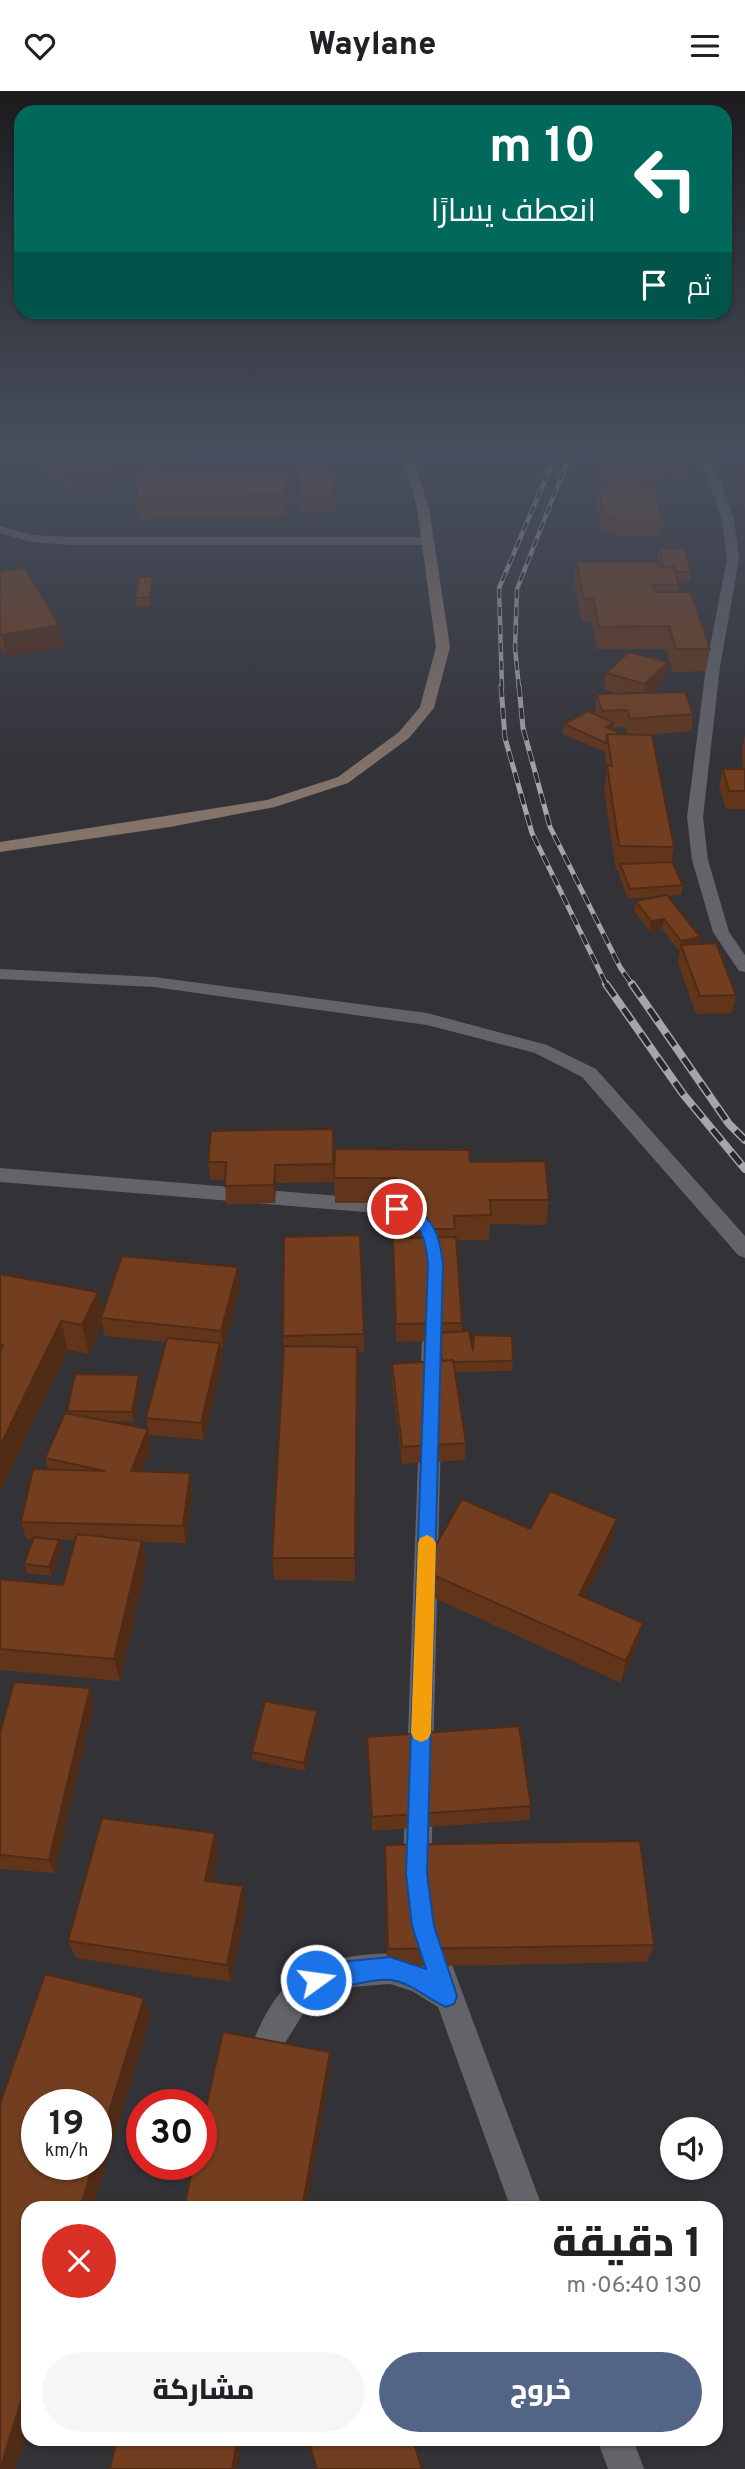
<!DOCTYPE html>
<html lang="ar">
<head>
<meta charset="utf-8">
<style>
  body { margin:0; font-family:Overpass,Cairo,sans-serif; background:#f6f6f6; color:#202124; direction:rtl; height:100vh; display:flex; flex-direction:column; font-size:26px; white-space:nowrap }
  * { box-sizing:border-box; margin:0 }
  p { font-size:23px; color:#757577 }
  .icon { flex:none; width:38px; height:38px; fill:none; stroke:currentColor; stroke-width:2; stroke-linecap:round; stroke-linejoin:round }
  .map { position:relative; flex:1; overflow:hidden; direction:ltr }
  .sheet { position:absolute; left:21px; top:2110px; width:702px; height:245px; display:flex; flex-direction:column; background:#fff; border-radius:21px; box-shadow:0 2px 5px #0004; direction:rtl }
  .sheet>* { flex:none }
  .guide { position:absolute; left:14px; top:14px; width:718px; height:214px; border-radius:21px; box-shadow:0 2px 5px #0004; direction:rtl; background:#00695c; color:#fff; overflow:hidden }
  .buttons { position:absolute; left:660px; top:2026px; display:grid; gap:14px }
  .buttons a { display:grid; place-items:center; width:63px; height:63px; border-radius:50%; background:#fff; box-shadow:0 2px 5px #0004; font-size:35px }
  .speed { position:absolute; left:21px; top:1998px; display:flex; gap:14px; font-size:35px; font-weight:700; text-align:center }
  .speed>* { display:grid; place-content:center; width:91px; height:91px; border-radius:50%; background:#fff; box-shadow:0 2px 5px #0004; line-height:1 }
  .speed small { font-size:18px; font-weight:400 }
  .speed .limit { border:10px solid #d22; background:#fff; color:#111 }
  .pin { position:absolute; display:grid; place-items:center; width:60px; height:60px; color:#fff; margin:-30px; border:4px solid #fff; border-radius:50%; box-shadow:0 2px 7px #0007 }
  .me { position:absolute; width:77px; margin:-38px; rotate:76deg; stroke-linejoin:round; filter:drop-shadow(0 0 5px #0008) }
  .turn { display:flex; align-items:center; gap:24px; height:147px; padding:0 21px; font-size:32px }
  .turn .icon { width:91px; height:91px; stroke-width:2.5 }
  .turn b { display:block; font-size:49px; line-height:60px }
  .then { display:flex; align-items:center; height:66px; padding:0 21px; background:#0003; gap:14px; font-size:26px }
  .round { display:grid; place-items:center; flex:none; width:74px; height:74px; border-radius:37px; background:#f6f6f6 }
  .headline { display:flex; align-items:center; justify-content:space-between; height:119px; padding:0 21px }
  h1 { font-size:42px; font-weight:800; line-height:52px }
  .cta { display:flex; gap:14px; margin-top:auto; padding:14px 21px }
  .cta a { flex:1; height:80px; border-radius:42px; background:#526586; color:#fff; font-size:28px; font-weight:800; line-height:80px; text-align:center }
  .cta a+a { background:#f6f6f6; color:#202124 }
  header { display:flex; justify-content:space-between; align-items:center; height:91px; padding:0 21px; background:#fff; font-size:32px; font-weight:800 }
  .map>svg:first-child { display:block }
  .lines { fill:none; stroke-linecap:round; stroke-linejoin:round }
  .street { fill:#636369; fill-rule:evenodd }
  .secondary { fill:#847369; fill-rule:evenodd }
  .rail-far2-casing { stroke:#a6a6aa; stroke-width:4.5 }
  .rail-far1-casing { stroke:#a6a6aa; stroke-width:5 }
  .rail-casing { stroke:#a6a6aa; stroke-width:8 }
  .rail-far2 { stroke:#28282d; stroke-width:2.5; stroke-dasharray:9; stroke-linecap:butt }
  .rail-far1 { stroke:#28282d; stroke-width:3.5; stroke-dasharray:11; stroke-linecap:butt }
  .rail { stroke:#28282d; stroke-width:5; stroke-dasharray:15; stroke-linecap:butt }
  .wall { fill:#62351b; fill-rule:evenodd }
  .shaded-wall { fill:#502b16 }
  .building { fill:#723e1f; stroke:#502b16; stroke-width:2 }
  .route { fill:#1a73e8; stroke:#114b97; stroke-width:2 }
  .slow { fill:#f59e0b }
</style>
</head>
<body>
<header><svg class="icon" aria-label="menu" viewBox="0 0 24 24"><path d="M4 6h16M4 12h16M4 18h16"/></svg>Waylane<svg class="icon" aria-label="heart" viewBox="0 0 24 24"><path d="M12 20l-8-8c-3-5 5-10 8-4 3-6 11-1 8 4z"/></svg></header>
<div class="map">
<svg width="745" height="2378" viewBox="0 0 745 2378">
  <rect width="100%" height="100%" fill="#323237"/>
  <g class="lines">
    <path class="street" d="M694,361h11l16,30 13,38 5,39 -19,108 -17,150 5,43 21,72 16,23v17l-6,-1 -26,-39 -21,-72 -5,-43 19,-150 21,-108 -5,-39 -13,-38z
      M0,435l33,9 39,2h358l6,4 -6,4h-358l-40,-3 -32,-9z
      M0,878l154,8 273,36 120,32 49,24 149,167v22l-7,-3 -156,-178 -47,-24 -108,-28 -273,-38 -154,-8z
      M0,1077l377,31 35,8 18,15 -3,5 -7,2 -22,-12 -21,-4 -377,-31z
      M434,1214l8,2 3,6 -3,76 -3,6 -8,3 -8,-3 -3,-6 3,-76 3,-6z
      M430,1335l8,2 3,7 -8,325 -3,9 -10,4 -10,-4 -3,-9 12,-325 3,-7z
      M419,1695l10,4 4,9 -2,73 -4,10 -10,4 -10,-4 -4,-10 2,-73 4,-9z
      M427,1832l10,5 5,10 101,271h-32l-73,-202 -26,-16 -22,-7 -40,3 -26,6 -21,21 -23,37 -9,27 -11,4 -11,-4 -4,-11c9,-34 29,-79 62,-98 17,-10 64,-17 84,-15 10,2 21,7 31,10l-10,-26 5,-10z
      M597,2348h36l11,30h-36z"/>
    <path class="secondary" d="M401,361h10l18,56 21,139 -16,61 -25,30 -61,45 -73,24 -105,20 -170,25v-10l267,-42 71,-23 61,-45 21,-25 16,-60 -19,-139z"/>
    <defs>
      <path id="rail-far2" d="M502,597l-3,-100 58,-136
        M519,597l-4,-40 2,-59 54,-137"/>
      <path id="rail-far1" d="M501,595l4,52 27,95 75,153
        M519,595l4,42 27,99 70,140 13,19"/>
      <path id="rail" d="M606,893l77,110 62,75
        M632,893l97,140 16,16"/>
    </defs>
    <use href="#rail-far2" class="rail-far2-casing"/>
    <use href="#rail-far1" class="rail-far1-casing"/>
    <use href="#rail" class="rail-casing"/>
    <use href="#rail-far2" class="rail-far2"/>
    <use href="#rail-far1" class="rail-far1"/>
    <use href="#rail" class="rail"/>
  </g>
  <path class="wall" d="M0,361h175l2,18 -21,4 129,-2 1,44 -147,3 -3,-21 19,-23 -5,-4 -33,7 -2,-1 1,3 -43,10 -34,-25 -1,-5 -38,8z
    M656,361l-1,3 7,1v-4h22l6,14 -1,8h-19l-5,-11 -1,8 -5,13 -18,-2 -1,4 23,34 -2,16 -48,-1 -1,-3h-10l-6,-32 2,-15h7l3,-6 -10,-1 1,-15z
    M298,376l36,30 1,15 -33,1z
    M744,382h1v36l-4,-15z
    M659,458l32,23 -1,9h-12l1,3 -1,8 32,57 -4,22 -33,1 -7,-23h-69l-6,-28h-9l-8,-37 2,-22 85,5 -3,-9z
    M0,481l59,53 4,22 -57,10 -6,-11z
    M154,494l-3,21h-15l-1,-8z
    M668,571l-3,17 -15,14 43,21 -2,17 -46,4 29,112 -3,15 12,23 -2,10 -13,1 31,48 37,51 -4,18 -36,1 -18,-51 2,-12h-1l-17,-22 -12,2 -16,-20 2,-10 26,-5 -34,3 -9,-25v-4h-3l-12,-81 3,-18 -2,-14v-5l-42,-18 1,-10 32,-9 -1,-4 2,-17h22l-15,-5 2,-16zM625,636l2,7h-5l-9,-3 1,-3z
    M745,644v74h-19l-7,-23 4,-17h20l-1,-19z
    M333,1038l1,53 -58,1 -1,20 -49,1 -1,-24h-15l-2,-18z
    M470,1071l79,38 -3,25 -56,-1 -1,16h-32l5,83v9l11,17 40,12 -1,10 -57,1 11,71 -1,17 -63,4 -10,-82v-18l48,-3 -2,-20 -42,1 -3,-86v-18h4v-35h-62l-1,-25z
    M0,1183l98,18 5,21 137,-27 -17,63 -2,-1 1,13 -18,79 -54,-5 2,12 -11,25 52,18 -7,53 -44,-1 5,21 -27,118 -120,-11v-91l63,6 12,-45h-19h3l3,9 -10,27 -25,-3 -3,-9 9,-25h-7l-5,-17 27,-53 -3,-11 22,-44v-3l73,-27 -6,38 -28,-1 42,8 -2,-11 20,-76 -61,-6 -3,-12 -13,30 -21,-4 -68,142z
    M364,1243v18h-7l-2,229 -81,-1 -2,-22 12,-212 -1,-10z
    M530,1438l82,13 -28,55 59,26 -6,22 -16,38 -200,-91 1,-22z
    M94,1612l-39,170 -55,-4v-136z
    M317,1620l1,8 -13,52 -52,-11 -1,-8z
    M367,1646l164,69 -2,14 -157,11z
    M385,1754l269,100 -7,17 -260,5z
    M219,1761l-7,30 34,22 -15,78 -155,-24 -8,-17z"/>
  <path class="shaded-wall" d="M0,361h37l1,8 -38,8z
    M124,361h24l2,19 -33,7 -3,-23z
    M153,361h22l2,18 -22,5z
    M666,365l-2,15 -5,13 2,-15z
    M114,374l2,15 -43,10 -2,-15z
    M153,486l1,8 -3,21 -1,-9z
    M59,534l4,22 -57,10 -4,-22z
    M668,571l-3,17 -22,21 2,-16z
    M614,632l-1,9 -7,-5z
    M664,828l-2,10 -12,2 1,-10z
    M700,846l-2,10 -17,-2 -1,6h-1l2,-10z
    M275,1074l1,18 -1,20 -1,-18z
    M238,1176l2,19 -17,63 -2,-18z
    M98,1201l6,26h-3l1,6 -13,30 -7,-29z
    M61,1230l7,29 -68,142v-46z
    M220,1252l2,18 -18,79 -3,-17z
    M357,1256l1,24 -3,210v-23z
    M139,1284l1,9 -6,38 -2,-10z
    M148,1338l4,18 -18,42 -3,-18z
    M190,1382l3,17 -7,53 -3,-17z
    M617,1428l-5,23 -37,75 4,-22z
    M59,1449l3,9 -10,27 -3,-9z
    M142,1450l5,22 -27,118 -6,-22z
    M643,1532l-6,22 -16,38 5,-22z
    M90,1597l4,15 -39,170 -6,-13z
    M317,1620l1,8 -13,52 -1,-8z
    M215,1742l4,19 -10,47 -4,-18z
    M243,1795l3,18 -15,78 -4,-17z
    M144,1907l7,19 -58,192h-13l13,-44h3v-11z
    M330,1961l1,15 -25,142h-4z
    M28,2288v48l-12,42h-15z
    M429,2348h2l-1,3 -16,9 1,-4z
    M237,2351l4,6 -4,21h-5z"/>
  <path class="building" d="M39,361h57l18,13 -43,10z
    M604,361h48l-1,3 15,1 -5,13 -62,-6z
    M665,361h19l6,14h-19z
    M330,375l4,31 -32,1 -4,-31z
    M285,381v23l-149,3 4,-23z
    M610,382l32,3 -4,10 -33,-1z
    M598,394l56,1 9,34h-49l-1,-3 -9,-1z
    M659,458h25l7,23h-16l-1,-5h-10z
    M576,471h80l2,5h16l5,17 -26,1 3,7h35l19,57h-34l-7,-23 -70,1 -6,-28h-9z
    M25,477l34,57 -57,10 -2,-3v-60z
    M139,486h14l-3,20 -15,1z
    M629,561l39,10 -23,22 -39,-11z
    M685,601l8,22 -63,5 -3,-9 -25,1 -5,-17z
    M588,620l26,12 -8,4 16,7h-15l-1,9 -42,-19z
    M607,643l45,1 22,112 -55,-1 -12,-81 5,1z
    M723,678h22v22h-16z
    M672,771l11,23 -53,4 -10,-25z
    M667,804l33,42 -19,4 -17,-22 -13,2 -15,-20z
    M716,852l20,52 -36,1 -19,-51z
    M333,1038v35l-58,1 -1,20 -49,1 1,-24h-18l3,-31z
    M335,1058l134,1 1,12 75,-1 4,39h-59l1,15 -37,1 1,13h-57l-1,-51h-63z
    M360,1144l4,99 -81,2 1,-99z
    M456,1146l6,86 -66,1 -3,-86z
    M122,1165l116,11 -17,64 -120,-13z
    M0,1183l98,18 -16,33 -21,-4 -61,125v-94l3,-7h-3z
    M469,1240l4,20 1,-16 38,1 1,25 -60,1v-2l-11,1 -4,-28z
    M167,1247l53,5 -19,80 -55,-5z
    M284,1255l73,1 -2,211h-83z
    M453,1269l13,83 -64,4 -10,-83z
    M75,1283l64,1 -7,37 -65,-1z
    M65,1322l83,16 -17,42 59,2 -7,53 -162,-4 12,-53 72,2 -60,-13z
    M550,1400l67,28 -38,76 64,28 -17,38 -204,-91 40,-71 68,30z
    M77,1443l65,7 -28,118 -114,-10v-70l63,6z
    M34,1446l25,3 -10,27 -25,-3z
    M14,1591l76,6 -41,172 -49,-5v-122z
    M265,1610l52,10 -13,52 -52,-11z
    M519,1635l12,80 -159,11 -5,-80z
    M102,1727l113,15 -10,48 38,5 -16,79 -159,-24z
    M640,1750l14,104 -266,4 -3,-104z
    M45,1883l99,24 -48,156v-49h-59v60h56l-13,44h-52v170l-28,90v-365z
    M223,1941l107,20 -28,157h-118l9,-44h8v-35z
    M117,2348h114l6,3 -5,27h-122z
    M308,2348h121l-14,8 7,22h-105z"/>
  <linearGradient id="sky" x2="0" y2="1"><stop stop-color="#1c1c1e"/><stop offset="0.52" stop-color="#494f5e"/><stop offset="1" stop-color="#494f5e" stop-opacity="0"/></linearGradient>
  <rect width="745" height="694" fill="url(#sky)"/>
  <path class="route" d="M397,1112c35,10 42,27 46,61l-16,610 7,52 23,70 -3,8 -8,3c-19,-8 -34,-24 -55,-27 -24,-3 -66,16 -83,8l-3,-8 3,-8 42,-11 40,-4 36,12 -14,-43 -6,-52 22,-610c-2,-18 -3,-33 -20,-45 -7,-4 -14,-4 -19,-10z"/>
  <path class="slow" d="M427,1444l6,3 3,5 -5,190 -3,6 -7,3 -7,-3 -3,-6 7,-190 2,-5z"/>
</svg>
<div class="buttons">
<a><svg class="icon" aria-label="sound" viewBox="0 0 24 24"><path d="M4 9h4l5-4v14l-5-4H4zM17 9q2 3 0 6"/></svg></a>
</div>
<div class="speed"><div>19<small>km/h</small></div><div class="limit">30</div></div>
<div class="pin" style="left:397px;top:1118px;background:#d93025"><svg class="icon" aria-label="arrive" viewBox="0 0 24 24"><path d="M6 21V4h12l-3 4 3 4H6"/></svg></div>
<svg class="me" style="left:316px;top:1889px" viewBox="-20 -20 40 40"><circle r="17" fill="#1a73e8" stroke="#fff" stroke-width="3"/><path d="M0-11L8 9 0 5-8 9z" fill="#fff"/></svg>
<div class="guide">
<div class="turn"><svg class="icon" aria-label="left" viewBox="0 0 24 24"><path d="M17 20v-9H6M10 6l-5 5 5 5"/></svg><div><b>10 m</b>انعطف يسارًا</div></div>
<div class="then">ثم<svg class="icon" aria-label="arrive" viewBox="0 0 24 24"><path d="M6 21V4h12l-3 4 3 4H6"/></svg></div>
</div>
<section class="sheet">
<div class="headline"><div><h1>1 دقيقة</h1><p>130 m · 06:40</p></div><a class="round" style="background:#d93025;color:#fff"><svg class="icon" aria-label="close" viewBox="0 0 24 24"><path d="M6 6l12 12M18 6L6 18"/></svg></a></div>
<div class="cta"><a>خروج</a><a>مشاركة</a></div>
</section>
</div>
</body>
</html>
